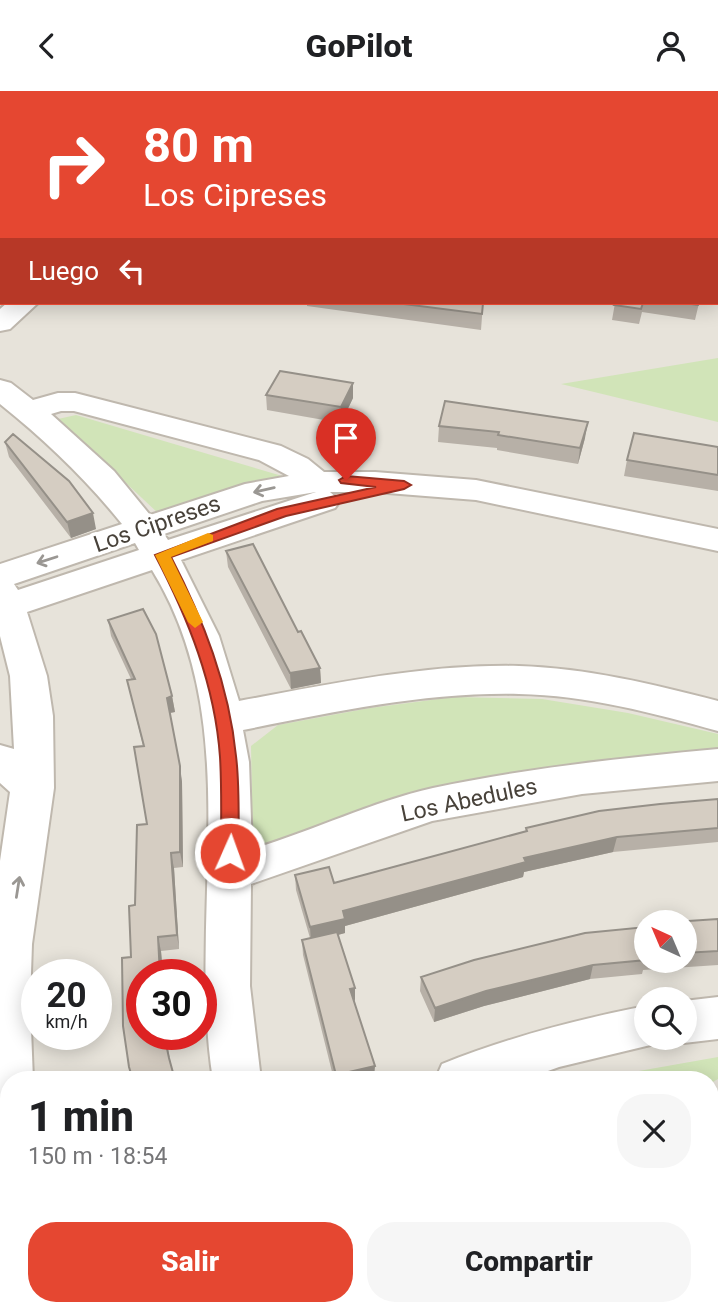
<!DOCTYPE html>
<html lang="es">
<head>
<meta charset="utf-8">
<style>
  body { margin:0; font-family:Roboto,sans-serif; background:#f6f6f6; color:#202124; height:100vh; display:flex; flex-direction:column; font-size:26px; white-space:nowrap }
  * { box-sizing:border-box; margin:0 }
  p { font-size:23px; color:#757577 }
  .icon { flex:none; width:38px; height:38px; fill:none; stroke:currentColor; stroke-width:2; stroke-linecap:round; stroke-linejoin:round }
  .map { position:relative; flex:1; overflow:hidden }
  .side { position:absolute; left:0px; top:980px; width:719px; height:245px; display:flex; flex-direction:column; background:#fff; border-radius:28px 28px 0 0; box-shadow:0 4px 18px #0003 }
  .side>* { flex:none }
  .hud { position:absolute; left:0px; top:0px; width:719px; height:214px; box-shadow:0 4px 18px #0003; background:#e54731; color:#fff; overflow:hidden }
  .needle { width:46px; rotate:316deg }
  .buttons { position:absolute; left:634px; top:819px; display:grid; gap:14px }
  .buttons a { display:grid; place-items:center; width:63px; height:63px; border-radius:50%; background:#fff; box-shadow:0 4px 18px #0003; font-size:35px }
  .speed { position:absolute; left:21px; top:868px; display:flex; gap:14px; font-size:35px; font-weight:700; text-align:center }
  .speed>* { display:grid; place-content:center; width:91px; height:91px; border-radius:50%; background:#fff; box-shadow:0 4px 18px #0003; line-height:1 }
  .speed small { font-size:18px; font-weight:400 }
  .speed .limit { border:10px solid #d22; background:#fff; color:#111 }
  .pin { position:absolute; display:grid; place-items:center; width:60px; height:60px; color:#fff; margin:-72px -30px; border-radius:50% 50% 50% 0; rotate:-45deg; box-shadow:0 0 7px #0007 }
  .pin .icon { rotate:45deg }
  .me { position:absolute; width:77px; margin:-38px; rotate:2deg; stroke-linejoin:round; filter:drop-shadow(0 0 5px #0008) }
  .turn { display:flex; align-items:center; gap:24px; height:147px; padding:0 28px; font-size:32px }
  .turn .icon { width:91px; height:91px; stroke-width:2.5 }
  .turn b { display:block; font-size:49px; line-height:60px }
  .then { display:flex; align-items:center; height:66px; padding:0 28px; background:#0003; gap:14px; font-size:26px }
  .round { display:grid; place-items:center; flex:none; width:74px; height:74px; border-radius:28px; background:#f6f6f6 }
  .overview { display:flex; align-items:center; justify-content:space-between; height:119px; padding:0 28px }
  h1 { font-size:42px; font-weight:800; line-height:52px }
  .button { display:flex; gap:14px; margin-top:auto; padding:14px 28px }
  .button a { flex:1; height:80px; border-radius:28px; background:#e54731; color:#fff; font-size:28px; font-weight:800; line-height:80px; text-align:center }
  .button a+a { background:#f6f6f6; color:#202124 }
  header { display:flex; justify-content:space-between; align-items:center; height:91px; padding:0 28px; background:#fff; font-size:32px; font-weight:800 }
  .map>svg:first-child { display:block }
  .residential { fill:#e7e3da; fill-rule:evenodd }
  .green { fill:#d1e4b8 }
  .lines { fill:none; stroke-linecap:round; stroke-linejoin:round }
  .minor-casing { stroke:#bfb8ae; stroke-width:4 }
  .minor { fill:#fff; fill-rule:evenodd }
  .wall { fill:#b7b0a7 }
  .shaded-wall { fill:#959088 }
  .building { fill:#d5cdc2; stroke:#959088; stroke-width:2 }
  .oneway { stroke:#9a9793 }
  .route { fill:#e54731; stroke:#952e20; stroke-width:2 }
  .slow { fill:#f59e0b }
  .labels { text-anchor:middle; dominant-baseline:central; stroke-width:7; stroke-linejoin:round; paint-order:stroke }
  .street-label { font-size:23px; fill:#48423a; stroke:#fff }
</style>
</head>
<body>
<header><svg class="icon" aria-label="back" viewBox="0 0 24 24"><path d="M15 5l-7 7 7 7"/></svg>GoPilot<svg class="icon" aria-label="person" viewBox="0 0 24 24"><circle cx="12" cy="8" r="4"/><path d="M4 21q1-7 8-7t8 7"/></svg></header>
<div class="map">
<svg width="718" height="1225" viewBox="0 0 718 1225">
  <rect width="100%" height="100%" fill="#f4f1eb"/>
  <path class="residential" d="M0,0h718v1225h-718zM2,2h716v210h-716zM646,831h38v39h-38zM37,884h59v59h-59zM142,884h59v59h-59zM646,908h38v39h-38zM9,989h701v227h-701z"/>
  <path class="green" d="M718,267v64l-157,-38z
    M76,324l213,63 -129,37 -102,-96z
    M454,606l88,2 86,14 90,21v16l-465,105 -2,-109 27,-21 92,-17z
    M718,966v22l-7,4 -1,-3h-122z
    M365,1216h87l-5,9h-77z"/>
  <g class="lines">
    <defs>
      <path id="minor" d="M495,0h22v2h-22z
        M554,0h41l-42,2z
        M7,212h31l-28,26 -10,2v-22z
        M0,289l11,3 22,17 25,-7h17l206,53 27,13 16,13h51l101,8 242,49v22l-242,-51 -101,-8h-45l10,9 -5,7 -154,52 38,76 20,65c92,-17 185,-37 280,-35 67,2 134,18 199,35v30c-65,-18 -132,-36 -199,-37 -94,-2 -185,18 -276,36l6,32 3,87c61,-18 119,-47 181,-61 94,-20 189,-30 285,-39v32l-136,13 -150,27 -181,63 -1,102 11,94h-48c-27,-170 35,-354 -61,-510l-125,42 20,64 6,40 1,72 -22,156 -2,58 3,78h-24v23l-9,-4v-238l10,-69 -10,-9v-38l14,4 -4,-73 -10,-40v-72l122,-40c-37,-46 -77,-84 -122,-120zM61,320h13l185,49 30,16 -44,8 -95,31 -36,-44 -63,-57zM316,401l-148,48 -4,-6 98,-33zM135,452l4,7 -121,40 -4,-6z
        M718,906v42l-34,4 -15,-5h15v-37z
        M646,915v32h19l-2,4 -104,25 -36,13h-88l7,-16c68,-27 132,-44 204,-58z
        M25,1216h54l2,9h-54z
        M298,1216h56l3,9h-56z
        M446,1216h56l-3,9h-56z"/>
    </defs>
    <use href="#minor" class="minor-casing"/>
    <use href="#minor" class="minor"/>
  </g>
  <path class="wall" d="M162,0h138v2h-135z
    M2,15v102l-2,-1v-100z
    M307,212h176l-2,27 -174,-24z
    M615,212h84l-4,17 -53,-8 -3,12 -27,-4z
    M353,292v15l-12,25 -74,-13 -1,-15z
    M439,335l146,12 -7,26 -81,-14v-2l-59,-6z
    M5,351l91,87 -25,9 -62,-81z
    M718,356v44l-94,-15 3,-16z
    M226,460l72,81 22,36 1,15 -30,6 -63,-122z
    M143,518l13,25 16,62 3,16 -5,1 12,69 1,85 -9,1 5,81 -18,2 2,24h-21v59h23l6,31 4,15h-42l-4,-13 -6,-41 -1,-68 9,-1 -2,-51 6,-1 2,-80 10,-1 -13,-77 9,-1 -16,-66 4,-1 -20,-43 -3,-16z
    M718,708v43l-105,10 -89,20 -1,5 -178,49v7l-7,2 36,144 -40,1 -31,-125 -1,-15 8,-2 -14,-48 -1,-15 39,8 191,-51 1,-4z
    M718,828v46l-75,5 -1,4 -52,5 -106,27 -50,16 -14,-31 1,-14 225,-50v34h38v-39z
    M718,1100v125h-10l1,-9h1l2,-105z
    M649,1216l-3,9h-24l-30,-8z"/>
  <path class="shaded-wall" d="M275,0h25v2h-30z
    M353,292v15l-12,25v-16z
    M588,331l-3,16 -7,26 2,-16z
    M93,422l3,16 -25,9 -4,-16z
    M320,577l1,15 -30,6 -1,-16z
    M172,605l3,16 -6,1 -2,-15z
    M180,675l2,16 1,85 -3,-15z
    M617,746l-4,15 -89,20 -1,5 -178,49v7l-34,9 -1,-15 33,-16 181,-53z
    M171,762l3,15 5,81 -2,-14z
    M158,846l3,14 2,24h-3z
    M593,874l-3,14 -106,27 -50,16 1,-14 51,-17z
    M355,897v14l-5,-13z
    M375,975l-1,13 -38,1v-5z
    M248,1216h10v3l-9,5z"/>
  <path class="building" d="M1,0h59l6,2h-64v12z
    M186,0h89l-5,2h-80z
    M686,0h32v16v-14h-32z
    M2,15v88h-2v-87z
    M396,212h87l-1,11z
    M615,212h28l-2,6 -27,-4z
    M684,212h15l-1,2z
    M280,280l73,12 -12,24 -75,-12z
    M445,310l143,21 -8,26 -82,-13 1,-3 -60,-6z
    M634,342l84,14v28l-91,-15z
    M13,343l56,47 24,32 -26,9 -62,-80z
    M253,453l45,88 3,-1 19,37 -30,5 -64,-122z
    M143,518l13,25 16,62 -5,2 13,68v86l-9,1 6,82 -19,2 2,38h-18v59h22l5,24 6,22h-42l-4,-13 -6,-41 -1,-68 9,-1 -2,-51 6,-1 2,-80 10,-1 -13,-77 10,-1 -17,-66 8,-1 -27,-59z
    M718,708v29l-101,9 -93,21 2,4 -183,49 2,8 -35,8 -15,-52 34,-8 5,16 193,-52 -1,-3 73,-17 61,-7z
    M718,828v32l-34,2v-31h-11z
    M646,836v33l-53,5 -107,26 -51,17 -14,-31 53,-17 111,-27z
    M337,841l18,56 -5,1 25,77 -39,9 -34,-135z
    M718,1113v112h-3v-4z
    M210,1216h39l4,9h-40z
    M634,1216h15v4z"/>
  <defs><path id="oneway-shaft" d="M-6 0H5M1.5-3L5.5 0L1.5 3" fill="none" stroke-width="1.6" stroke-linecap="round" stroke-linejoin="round" transform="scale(1.75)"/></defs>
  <g class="oneway">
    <use href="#oneway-shaft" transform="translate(264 399) rotate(167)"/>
    <use href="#oneway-shaft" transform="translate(47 469) rotate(162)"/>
    <use href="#oneway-shaft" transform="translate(18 796) rotate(-81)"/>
  </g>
  <path class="route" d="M346,385l58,5 7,4 -7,4 -118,27 -115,41c32,62 58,128 65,199 4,32 2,65 3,97l-9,7 -9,-7c0,-32 1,-64 -1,-96 -5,-72 -32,-139 -65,-202l122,-46 99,-22 -35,-4 -2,-3z"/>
  <path class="slow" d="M208,442l5,2v6l-42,16 32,65 -8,6 -7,-6 -33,-67z"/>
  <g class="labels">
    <g class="street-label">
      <text transform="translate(157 433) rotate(-19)">Los Cipreses</text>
      <text transform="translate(469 709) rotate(-12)">Los Abedules</text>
    </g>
  </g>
</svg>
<div class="buttons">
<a><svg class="needle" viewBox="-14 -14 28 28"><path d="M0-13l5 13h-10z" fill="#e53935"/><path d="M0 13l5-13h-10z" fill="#757577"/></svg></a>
<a><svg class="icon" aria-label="search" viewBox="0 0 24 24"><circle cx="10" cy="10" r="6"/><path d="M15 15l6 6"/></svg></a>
</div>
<div class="speed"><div>20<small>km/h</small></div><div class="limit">30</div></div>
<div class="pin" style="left:346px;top:389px;background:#d93025"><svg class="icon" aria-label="arrive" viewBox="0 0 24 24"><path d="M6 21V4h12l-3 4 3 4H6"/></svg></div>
<svg class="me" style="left:230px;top:762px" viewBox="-20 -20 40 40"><circle r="17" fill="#e54731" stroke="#fff" stroke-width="3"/><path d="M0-11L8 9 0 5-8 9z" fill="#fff"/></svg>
<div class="hud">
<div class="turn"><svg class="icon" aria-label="right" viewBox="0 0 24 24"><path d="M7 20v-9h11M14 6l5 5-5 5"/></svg><div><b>80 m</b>Los Cipreses</div></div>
<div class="then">Luego<svg class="icon" aria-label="left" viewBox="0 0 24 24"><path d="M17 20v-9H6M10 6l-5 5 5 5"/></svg></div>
</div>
<section class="side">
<div class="overview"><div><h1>1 min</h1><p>150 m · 18:54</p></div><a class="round"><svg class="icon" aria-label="close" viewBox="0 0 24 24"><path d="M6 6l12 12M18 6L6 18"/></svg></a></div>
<div class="button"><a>Salir</a><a>Compartir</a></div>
</section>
</div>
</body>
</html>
